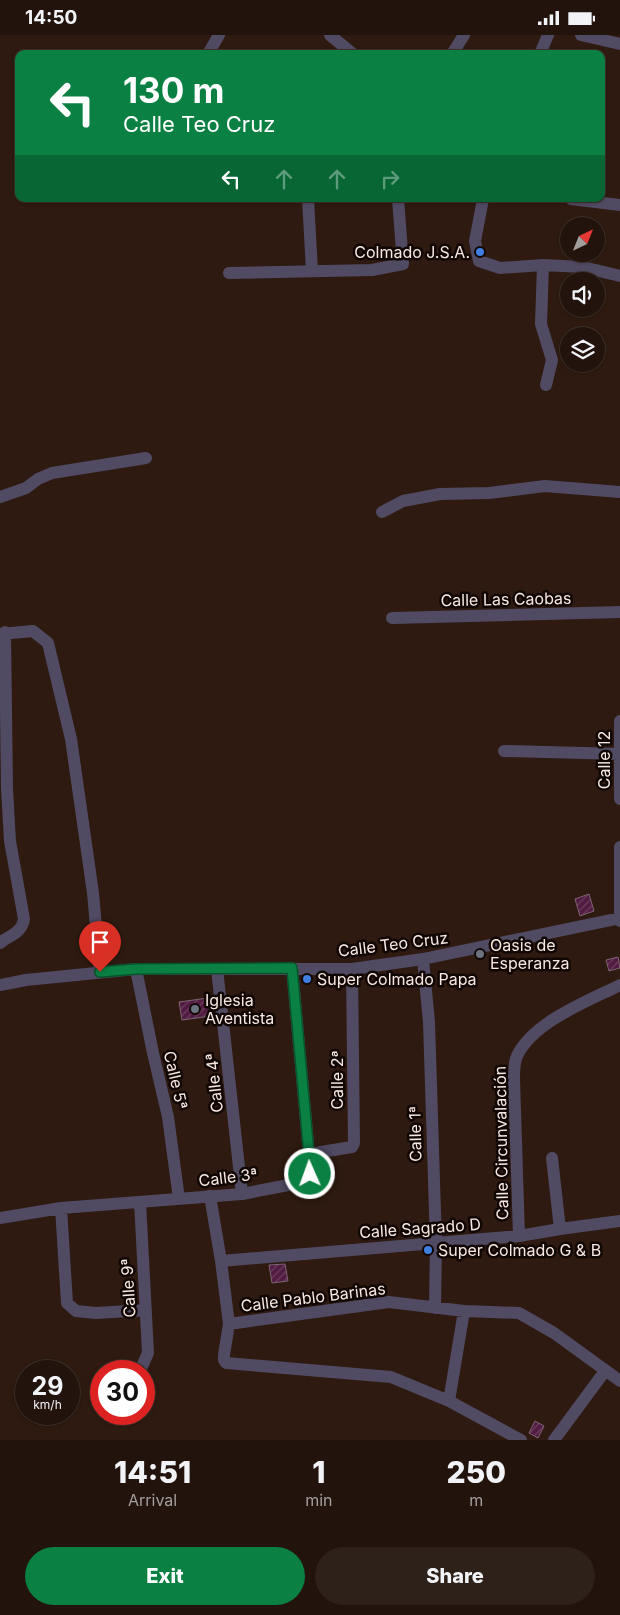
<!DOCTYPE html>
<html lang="en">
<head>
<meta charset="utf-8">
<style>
  body { margin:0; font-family:Inter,sans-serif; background:#2e211a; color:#f1f3f6; height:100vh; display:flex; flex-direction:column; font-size:19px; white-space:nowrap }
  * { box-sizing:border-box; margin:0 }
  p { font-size:16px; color:#a29e9d }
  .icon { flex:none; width:28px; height:28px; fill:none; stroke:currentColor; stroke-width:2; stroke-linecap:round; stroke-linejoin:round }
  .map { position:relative; height:1405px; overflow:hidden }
  .details { display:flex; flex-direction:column; background:#22140c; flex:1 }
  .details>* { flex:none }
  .banner { position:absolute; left:15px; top:15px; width:590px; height:152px; border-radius:10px; box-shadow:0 1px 4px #0004,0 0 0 1px #3f332d; background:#0b8043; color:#fff; overflow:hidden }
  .needle { width:32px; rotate:43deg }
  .fabs { position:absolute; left:560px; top:182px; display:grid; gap:10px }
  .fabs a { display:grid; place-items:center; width:45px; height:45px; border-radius:50%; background:#22140c; box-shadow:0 1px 4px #0004,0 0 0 1px #3f332d; font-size:25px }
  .speed { position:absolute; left:15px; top:1325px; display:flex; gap:10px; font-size:25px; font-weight:700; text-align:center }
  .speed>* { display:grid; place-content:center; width:65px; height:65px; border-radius:50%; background:#22140c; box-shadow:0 1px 4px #0004,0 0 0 1px #3f332d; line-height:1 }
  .speed small { font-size:12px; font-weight:400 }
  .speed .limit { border:8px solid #d22; background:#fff; color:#111 }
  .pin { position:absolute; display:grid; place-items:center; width:42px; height:42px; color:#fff; margin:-51px -21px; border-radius:50% 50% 50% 0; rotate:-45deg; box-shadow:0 0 5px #0007 }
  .pin .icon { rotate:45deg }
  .me { position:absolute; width:55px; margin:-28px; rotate:358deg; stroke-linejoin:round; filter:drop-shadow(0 0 4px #0008) }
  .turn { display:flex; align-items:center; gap:18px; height:105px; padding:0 25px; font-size:22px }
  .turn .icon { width:65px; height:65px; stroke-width:2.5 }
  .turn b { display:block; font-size:35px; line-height:42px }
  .lanes { display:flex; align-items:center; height:48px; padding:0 25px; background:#0003; justify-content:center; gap:25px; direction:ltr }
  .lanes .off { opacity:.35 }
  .eta { display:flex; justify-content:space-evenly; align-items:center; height:85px; text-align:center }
  .eta b { font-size:30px; font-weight:800; line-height:35px }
  .primary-button { display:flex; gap:10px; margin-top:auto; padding:10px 25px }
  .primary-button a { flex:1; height:58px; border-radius:30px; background:#0b8043; color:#fff; font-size:20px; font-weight:800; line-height:58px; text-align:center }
  .primary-button a+a { background:#2e211a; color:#f1f3f6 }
  .status { display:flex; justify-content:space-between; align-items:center; height:35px; padding:0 25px; background:#22140c; direction:ltr }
  .status svg { height:14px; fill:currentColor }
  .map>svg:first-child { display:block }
  .building { fill:url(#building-hatch); stroke:#7c6573 }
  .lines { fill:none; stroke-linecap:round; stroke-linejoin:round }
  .minor { stroke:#514a63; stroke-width:12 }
  .route-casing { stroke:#07532c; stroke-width:12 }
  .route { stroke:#0b8043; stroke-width:9 }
  .shop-dot { fill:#3f7fe0; stroke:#100704; stroke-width:2 }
  .worship-dot { fill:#6b7280; stroke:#100704; stroke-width:2 }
  .labels { text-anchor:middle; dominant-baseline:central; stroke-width:5; stroke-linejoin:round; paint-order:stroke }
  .poi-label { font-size:16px; fill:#f7e8e1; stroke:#100704; text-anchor:start }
  .street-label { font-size:16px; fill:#f7e8e1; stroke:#100704 }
</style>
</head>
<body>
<div class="status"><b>14:50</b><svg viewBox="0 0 49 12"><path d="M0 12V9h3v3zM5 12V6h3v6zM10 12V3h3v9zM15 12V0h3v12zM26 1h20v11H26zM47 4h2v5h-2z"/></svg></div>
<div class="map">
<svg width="620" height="1405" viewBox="0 0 620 1405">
  <defs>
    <pattern id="building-hatch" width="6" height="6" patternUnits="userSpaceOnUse" patternTransform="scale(1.25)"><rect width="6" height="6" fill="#521c42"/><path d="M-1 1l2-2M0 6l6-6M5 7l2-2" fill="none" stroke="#6c3d5d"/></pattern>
  </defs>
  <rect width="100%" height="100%" fill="#2e1a10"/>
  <path class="building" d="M589,859l5,17 -14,5 -5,-17z
    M618,922l2,11 -11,3 -3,-11z
    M208,963l3,18 -29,4 -3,-18z
    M285,1229l3,17 -16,2 -3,-18z
    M535,1386l9,5 -6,12 -9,-5z"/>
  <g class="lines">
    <path class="minor" d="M330,0l23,19
      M581,0l39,9
      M208,19l11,-19
      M452,19l12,-19
      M540,19l8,-19
      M308,164l4,72
      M483,164l-8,42 4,20 21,7 43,-3 40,2 37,9
      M571,164l49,6
      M543,230l-2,59 11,36 -6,25
      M229,238l143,-3 31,-6 -5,-65
      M0,462l26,-9 12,-9 14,-6 94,-15
      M382,477l21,-11 37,-7 49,-1 56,-7 75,6
      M392,583l228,-6
      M0,599l33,-3 15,12 23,96 22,154 7,79
      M620,686v78
      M504,716l116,3
      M620,812v74
      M0,908c10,-8 22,-10 24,-24l-14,-78 -3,-52 -2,-157
      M423,924l6,63 7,222 -1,64
      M136,934l17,84 15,64 11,82
      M217,934l25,225
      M0,950l26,-5 110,-11h216l71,-10 197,-41
      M309,1119l43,-7 2,-4 -2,-174
      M552,1123l8,71
      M210,1161l11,65 8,63 -5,31v5l2,3 165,14 58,24 72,39
      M61,1173l6,95 9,8 20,2 50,-3
      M0,1183l61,-10 181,-14 62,-12 6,-8 -1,-20 -17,-186
      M519,1201l-5,-157c0,-7 0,-17 3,-23 16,-34 71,-55 103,-71
      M221,1226l298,-25 41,-7 60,-8
      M229,1289l160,-22 75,9 55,2 35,20 66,48
      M140,1336l8,-18 -8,-151
      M449,1366l15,-90
      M554,1405l51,-69"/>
  </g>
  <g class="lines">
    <defs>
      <path id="route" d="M100,937l36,-3 156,-1 17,186 1,20"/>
    </defs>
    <use href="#route" class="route-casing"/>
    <use href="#route" class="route"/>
  </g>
  <g class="shop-dot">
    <circle cx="480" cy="217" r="5"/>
    <circle cx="307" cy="944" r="5"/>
    <circle cx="428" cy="1215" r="5"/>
  </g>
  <g class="worship-dot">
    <circle cx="480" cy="919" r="5"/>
    <circle cx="195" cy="974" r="5"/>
  </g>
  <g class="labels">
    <g class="poi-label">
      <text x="470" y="217" text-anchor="end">Colmado J.S.A.</text>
      <text x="490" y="910">Oasis de<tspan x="490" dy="18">Esperanza</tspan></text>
      <text x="317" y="944">Super Colmado Papa</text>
      <text x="205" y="965">Iglesia<tspan x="205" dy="18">Aventista</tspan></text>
      <text x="438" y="1215">Super Colmado G &amp; B</text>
    </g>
    <g class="street-label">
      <text transform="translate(506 564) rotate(-1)">Calle Las Caobas</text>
      <text transform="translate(604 725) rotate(-90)">Calle 12</text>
      <text transform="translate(393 909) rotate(-7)">Calle Teo Cruz</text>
      <text transform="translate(176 1045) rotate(77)">Calle 5ª</text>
      <text transform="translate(337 1045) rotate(-90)">Calle 2ª</text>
      <text transform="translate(214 1048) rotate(-96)">Calle 4ª</text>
      <text transform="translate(415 1099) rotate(-91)">Calle 1ª</text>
      <text transform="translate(501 1108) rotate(-91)">Calle Circunvalación</text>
      <text transform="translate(228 1142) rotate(-7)">Calle 3ª</text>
      <text transform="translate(420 1193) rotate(-4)">Calle Sagrado D</text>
      <text transform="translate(128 1253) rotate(-93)">Calle 9ª</text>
      <text transform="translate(313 1262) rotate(-7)">Calle Pablo Barinas</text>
    </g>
  </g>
</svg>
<div class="fabs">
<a><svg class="needle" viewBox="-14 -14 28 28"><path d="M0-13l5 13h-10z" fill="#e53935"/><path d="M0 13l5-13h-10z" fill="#a29e9d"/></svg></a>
<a><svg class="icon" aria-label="sound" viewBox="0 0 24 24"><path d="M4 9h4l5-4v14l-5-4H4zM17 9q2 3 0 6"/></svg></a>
<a><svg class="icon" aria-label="layers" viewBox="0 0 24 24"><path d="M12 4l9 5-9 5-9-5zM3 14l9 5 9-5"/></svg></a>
</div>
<div class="speed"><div>29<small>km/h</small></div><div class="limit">30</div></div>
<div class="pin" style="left:100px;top:937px;background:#d93025"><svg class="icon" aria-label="arrive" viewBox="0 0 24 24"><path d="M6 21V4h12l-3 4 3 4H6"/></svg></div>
<svg class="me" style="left:310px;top:1139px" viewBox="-20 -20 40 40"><circle r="17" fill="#0b8043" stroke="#fff" stroke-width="3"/><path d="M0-11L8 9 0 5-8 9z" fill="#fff"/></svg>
<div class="banner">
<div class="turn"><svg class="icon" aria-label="left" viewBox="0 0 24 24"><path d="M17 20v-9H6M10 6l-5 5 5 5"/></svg><div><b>130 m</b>Calle Teo Cruz</div></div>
<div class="lanes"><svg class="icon" aria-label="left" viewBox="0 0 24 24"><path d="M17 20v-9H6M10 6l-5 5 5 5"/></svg><svg class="icon off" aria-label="ahead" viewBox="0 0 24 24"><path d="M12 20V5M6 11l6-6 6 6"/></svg><svg class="icon off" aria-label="ahead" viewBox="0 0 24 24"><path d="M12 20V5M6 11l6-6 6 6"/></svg><svg class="icon off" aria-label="right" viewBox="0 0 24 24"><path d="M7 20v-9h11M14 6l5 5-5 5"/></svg></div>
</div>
</div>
<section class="details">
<div class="eta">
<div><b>14:51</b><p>Arrival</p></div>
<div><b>1</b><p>min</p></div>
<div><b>250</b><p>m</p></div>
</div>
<div class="primary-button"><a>Exit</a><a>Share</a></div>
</section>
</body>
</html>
